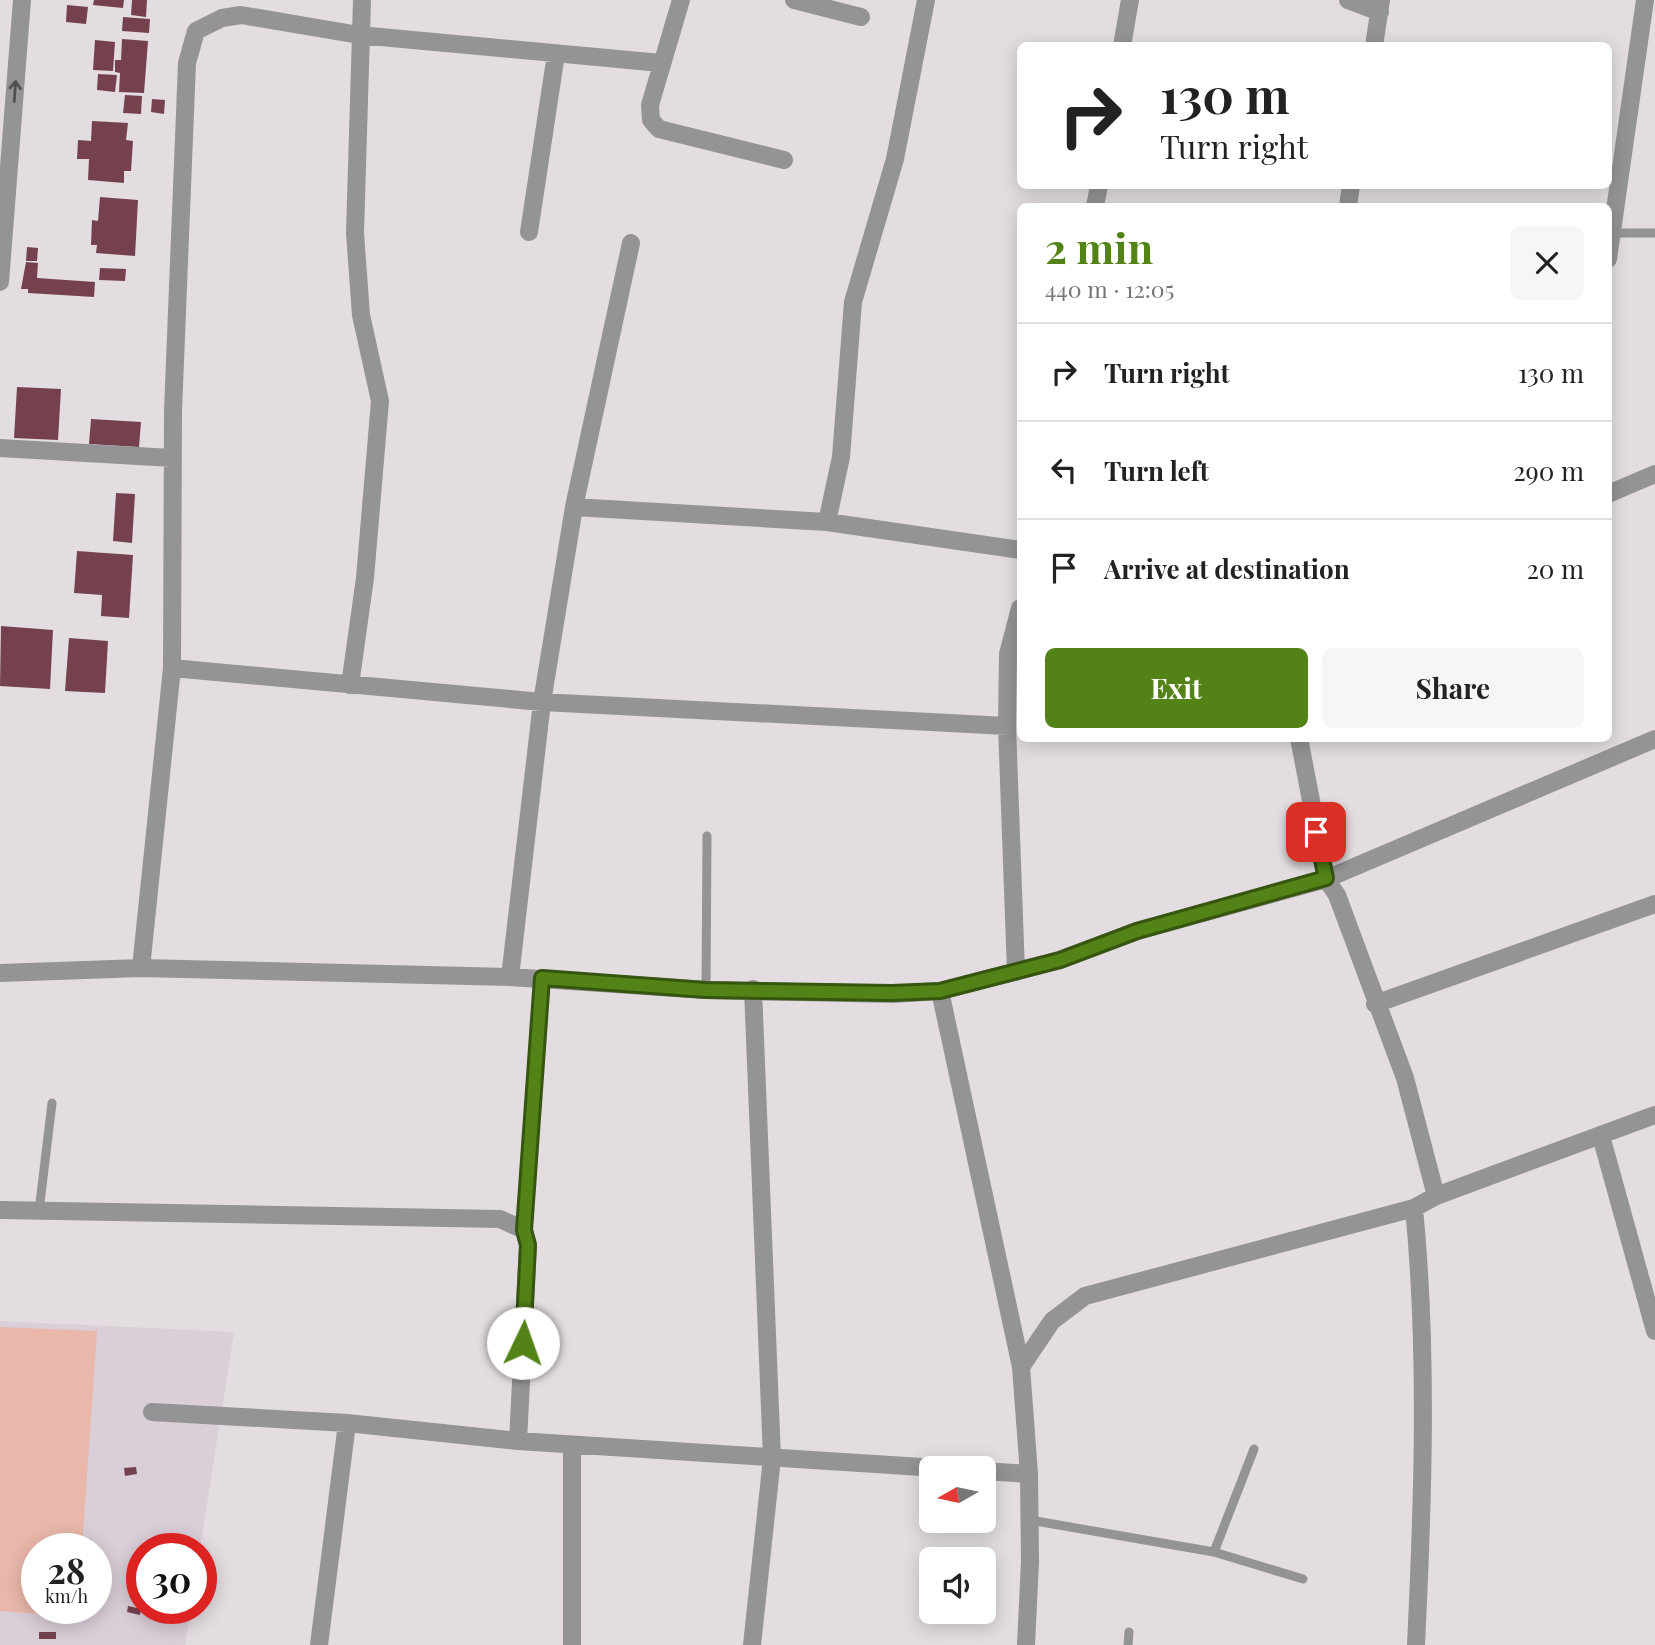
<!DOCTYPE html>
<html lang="en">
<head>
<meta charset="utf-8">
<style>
  body { margin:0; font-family:"Playfair Display",serif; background:#f6f6f6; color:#222; height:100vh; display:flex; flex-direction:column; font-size:26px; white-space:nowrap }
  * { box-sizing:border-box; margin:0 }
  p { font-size:23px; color:#767676 }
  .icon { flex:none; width:38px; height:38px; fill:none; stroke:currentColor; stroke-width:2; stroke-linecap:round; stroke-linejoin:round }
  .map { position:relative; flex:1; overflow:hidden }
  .side { position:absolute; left:1017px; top:203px; width:595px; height:539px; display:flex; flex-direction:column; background:#fff; border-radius:10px; box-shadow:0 4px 18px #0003 }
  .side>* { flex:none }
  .guide { position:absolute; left:1017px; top:42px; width:595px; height:147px; border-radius:10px; box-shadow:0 4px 18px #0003; background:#fff; color:#222; overflow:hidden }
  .needle { width:46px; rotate:261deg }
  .controls { position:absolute; left:919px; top:1456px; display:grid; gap:14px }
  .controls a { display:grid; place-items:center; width:77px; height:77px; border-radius:10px; background:#fff; box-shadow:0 4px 18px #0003; font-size:35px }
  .speed { position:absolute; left:21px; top:1533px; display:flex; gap:14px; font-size:35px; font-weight:700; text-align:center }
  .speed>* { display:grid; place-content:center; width:91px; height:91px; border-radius:50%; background:#fff; box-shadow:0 4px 18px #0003; line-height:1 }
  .speed small { font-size:18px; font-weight:400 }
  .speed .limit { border:10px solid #d22; background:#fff; color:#111 }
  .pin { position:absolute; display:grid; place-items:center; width:60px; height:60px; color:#fff; margin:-30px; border-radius:14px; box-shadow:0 4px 10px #0006 }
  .me { position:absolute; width:77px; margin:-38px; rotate:3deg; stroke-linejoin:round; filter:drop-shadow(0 0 5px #0008) }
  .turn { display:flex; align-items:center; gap:24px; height:147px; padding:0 28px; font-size:32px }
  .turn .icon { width:91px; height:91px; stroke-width:2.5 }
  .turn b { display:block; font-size:49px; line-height:60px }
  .round { display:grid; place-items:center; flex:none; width:74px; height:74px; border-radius:10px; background:#f6f6f6 }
  .overview { display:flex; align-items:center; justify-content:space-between; height:119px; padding:0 28px }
  h1 { font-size:42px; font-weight:700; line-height:52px; color:#538316 }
  .primary-button { display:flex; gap:14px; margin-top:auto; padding:14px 28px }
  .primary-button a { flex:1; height:80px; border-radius:10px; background:#538316; color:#fff; font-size:28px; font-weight:700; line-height:80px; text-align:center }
  .primary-button a+a { background:#f6f6f6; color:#222 }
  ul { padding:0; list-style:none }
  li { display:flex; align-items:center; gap:21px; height:98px; padding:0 28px; border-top:2px solid #e0e0e0 }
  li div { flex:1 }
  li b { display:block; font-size:26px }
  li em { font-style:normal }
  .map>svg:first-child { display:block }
  .built { fill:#daced8; fill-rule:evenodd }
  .green { fill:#e9b8ab }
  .building { fill:#75414f }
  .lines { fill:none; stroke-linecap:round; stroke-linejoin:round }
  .lane { stroke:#949396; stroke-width:9 }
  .street { stroke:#949396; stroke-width:18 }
  .oneway { stroke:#514f51 }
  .route-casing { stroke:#36550e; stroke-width:18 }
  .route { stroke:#538316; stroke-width:12 }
</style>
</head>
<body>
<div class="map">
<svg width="1655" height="1645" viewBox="0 0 1655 1645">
  <rect width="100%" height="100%" fill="#e3dde2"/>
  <path class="built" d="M0,1321l234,11 -34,217h-58v59h49l-6,37h-185zM37,1549h59v59h-59z"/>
  <path class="green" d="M0,1327l97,4 -15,218h-45v59h42l-1,9 -78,-6z"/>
  <path class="building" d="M94,0h30l-1,8 -30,-3z
    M132,0h15l-1,17 -15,-2z
    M67,5l21,2 -2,17 -20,-2z
    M123,17l27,2 -1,14 -27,-2z
    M122,39l26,2 -4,52 -25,-1 1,-19 -5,-1v-12h6z
    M95,40l20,2 -2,29 -20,-1z
    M98,74l19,1 -2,17 -18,-2z
    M125,95l17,1 -1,18 -18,-1z
    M152,99l13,1 -1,14 -13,-2z
    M92,121l36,2 -2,17 7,1 -2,30h-7v12l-36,-3 1,-21h-12l1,-19 13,1z
    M100,197l38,3 -3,56 -39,-3 1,-8h-6l1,-25 6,1z
    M27,247l11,1 -1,13h-11z
    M26,262l12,1 -1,15 58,4 -1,15 -66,-4v-4h-7z
    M100,268l26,1 -1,12 -26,-1z
    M17,387l44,2 -3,51 -44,-2z
    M91,419l50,3 -2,25 -50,-3z
    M116,493l19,1 -3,49 -19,-2z
    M77,551l56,4 -4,63 -28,-2 1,-21 -28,-2z
    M1,626l52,4 -3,59 -50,-3z
    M69,638l39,3 -3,52 -40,-2z
    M136,1467l1,7 -12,2 -1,-8z
    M128,1606l13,3 -1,6 -13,-3z
    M153,1611l14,1v6l-14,-1z
    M39,1632h17v7h-17z"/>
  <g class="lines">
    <path class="lane" d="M1612,233h43
      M706,990l1,-154
      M39,1211l13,-108
      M524,1230l18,-252
      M1030,1520l184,32 40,-103
      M1214,1552l89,27
      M1128,1645l1,-13"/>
    <path class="street" d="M681,0l-31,105 1,15 8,9 125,31
      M794,0l67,17
      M1348,0l32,12
      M1122,46l8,-46
      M1374,46l7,-46
      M1095,206l4,-20
      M1348,206l3,-20
      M529,232l27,-178
      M1608,259l37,-259
      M0,282l22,-282
      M0,448l172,10
      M1608,494l47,-20
      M574,507l253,15 193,28
      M827,522l14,-65 12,-155 42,-143 31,-159
      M172,668l370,34 465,24
      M350,685l15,-107 15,-177 -19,-86 -6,-82 7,-233
      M1299,738l27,141 11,16 68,183 31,118
      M141,968l31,-300 1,-257 14,-348 9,-32 26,-13 19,-3 118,20 302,28
      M1016,972l-9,-246 1,-72 12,-46
      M0,973l141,-5 369,9 196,13 187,4 47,-3 120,-31 77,-29 189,-52 329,-140
      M510,977l32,-275 32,-195 57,-264
      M940,991l81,376 8,107 1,88 -4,83
      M1375,1004l280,-100
      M1601,1136l54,195
      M1414,1208c14,144 9,292 2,437
      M0,1210l500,9 24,11 4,15 -10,196
      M1021,1367l31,-46 33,-25 329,-88 22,-12 219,-81
      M152,1412l195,11 171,18 419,27
      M984,1471l45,3
      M319,1645l28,-222
      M572,1645v-200
      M752,1645l20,-187 -19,-469"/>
  </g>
  <defs><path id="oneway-shaft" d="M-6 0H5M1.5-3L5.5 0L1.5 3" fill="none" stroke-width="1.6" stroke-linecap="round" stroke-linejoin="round" transform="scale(1.75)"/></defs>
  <use class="oneway" href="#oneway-shaft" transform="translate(15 91) rotate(-86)"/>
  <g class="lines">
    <defs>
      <path id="route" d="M523,1343l5,-98 -4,-15 18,-252 164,12 186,3 48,-2 120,-31 77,-29 189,-53 -10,-46"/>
    </defs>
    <use href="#route" class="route-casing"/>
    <use href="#route" class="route"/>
  </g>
</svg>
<div class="controls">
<a><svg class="needle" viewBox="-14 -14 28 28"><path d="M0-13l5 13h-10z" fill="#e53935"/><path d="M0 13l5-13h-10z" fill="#767676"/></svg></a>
<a><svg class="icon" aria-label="sound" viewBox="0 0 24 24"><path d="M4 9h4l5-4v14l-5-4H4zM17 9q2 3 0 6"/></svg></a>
</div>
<div class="speed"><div>28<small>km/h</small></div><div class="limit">30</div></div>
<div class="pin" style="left:1316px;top:832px;background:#d93025"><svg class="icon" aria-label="arrive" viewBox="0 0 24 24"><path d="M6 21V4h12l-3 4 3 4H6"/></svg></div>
<svg class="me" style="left:523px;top:1343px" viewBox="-20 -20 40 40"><circle r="19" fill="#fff"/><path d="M0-13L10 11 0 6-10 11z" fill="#538316"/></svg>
<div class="guide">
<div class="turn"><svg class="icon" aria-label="right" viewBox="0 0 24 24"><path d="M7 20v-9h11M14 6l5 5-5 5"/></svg><div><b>130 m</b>Turn right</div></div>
</div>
<section class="side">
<div class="overview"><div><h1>2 min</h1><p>440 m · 12:05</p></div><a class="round"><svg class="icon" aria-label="close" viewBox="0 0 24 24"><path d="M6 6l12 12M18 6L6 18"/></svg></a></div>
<ul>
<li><svg class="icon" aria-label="right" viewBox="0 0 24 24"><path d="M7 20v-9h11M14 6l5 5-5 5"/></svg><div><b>Turn right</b></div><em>130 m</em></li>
<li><svg class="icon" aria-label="left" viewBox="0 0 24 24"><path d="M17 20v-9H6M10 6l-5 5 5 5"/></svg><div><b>Turn left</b></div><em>290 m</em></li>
<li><svg class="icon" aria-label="arrive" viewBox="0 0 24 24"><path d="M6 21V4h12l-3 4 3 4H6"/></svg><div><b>Arrive at destination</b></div><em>20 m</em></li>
</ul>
<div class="primary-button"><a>Exit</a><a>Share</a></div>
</section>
</div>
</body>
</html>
